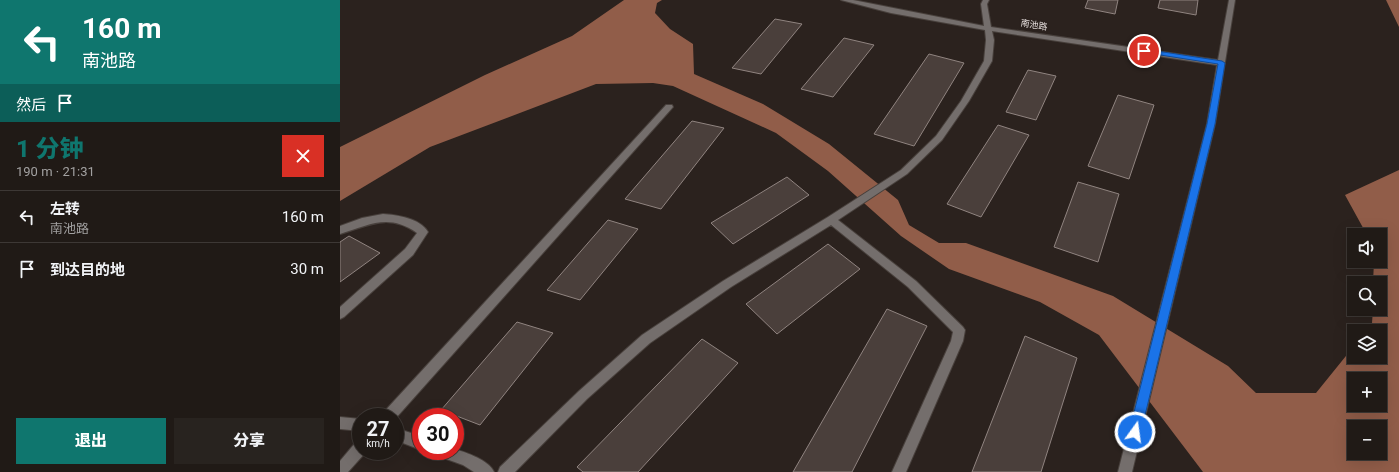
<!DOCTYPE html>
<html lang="zh">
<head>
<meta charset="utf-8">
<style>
  body { margin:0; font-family:Roboto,"Noto Sans SC",sans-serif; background:#28231f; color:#f1f3f6; height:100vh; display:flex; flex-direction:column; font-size:15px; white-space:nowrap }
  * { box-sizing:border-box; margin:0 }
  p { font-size:13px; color:#a2a1a1 }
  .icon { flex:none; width:22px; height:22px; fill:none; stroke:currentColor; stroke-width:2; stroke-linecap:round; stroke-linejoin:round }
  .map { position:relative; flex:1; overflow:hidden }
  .side { display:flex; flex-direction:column; background:#201a16; width:340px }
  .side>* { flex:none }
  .guide { background:#0f766e; color:#fff; overflow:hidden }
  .fabs { position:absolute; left:1007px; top:228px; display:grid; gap:8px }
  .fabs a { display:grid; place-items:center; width:40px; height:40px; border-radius:0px; background:#201a16; box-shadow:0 4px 16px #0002,0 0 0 1px #3d3835; font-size:20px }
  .speed { position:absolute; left:12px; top:408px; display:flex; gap:8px; font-size:20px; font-weight:700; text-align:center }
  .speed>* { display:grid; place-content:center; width:52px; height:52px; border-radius:50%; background:#201a16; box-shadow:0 4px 16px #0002,0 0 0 1px #3d3835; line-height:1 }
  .speed small { font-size:10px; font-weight:400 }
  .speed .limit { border:6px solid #d22; background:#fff; color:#111 }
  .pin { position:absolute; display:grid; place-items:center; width:34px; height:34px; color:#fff; margin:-17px; border:2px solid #fff; border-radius:50%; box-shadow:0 1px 4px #0007 }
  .me { position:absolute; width:44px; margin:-22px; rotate:14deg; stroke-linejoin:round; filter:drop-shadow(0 0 3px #0008) }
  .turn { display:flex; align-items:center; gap:14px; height:84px; padding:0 16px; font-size:18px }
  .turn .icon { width:52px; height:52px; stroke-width:2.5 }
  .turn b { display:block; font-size:28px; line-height:34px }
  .then { display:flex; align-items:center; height:38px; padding:0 16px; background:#0003; gap:8px; font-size:15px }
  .round { display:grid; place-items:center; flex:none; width:42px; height:42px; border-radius:0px; background:#28231f }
  .head { display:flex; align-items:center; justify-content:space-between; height:68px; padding:0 16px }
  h1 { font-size:24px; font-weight:800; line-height:30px; color:#0f766e }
  .cta { display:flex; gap:8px; margin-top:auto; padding:8px 16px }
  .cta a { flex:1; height:46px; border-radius:0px; background:#0f766e; color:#fff; font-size:16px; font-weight:800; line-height:46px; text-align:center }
  .cta a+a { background:#28231f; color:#f1f3f6 }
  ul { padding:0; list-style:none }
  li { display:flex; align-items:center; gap:12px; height:52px; padding:0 16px; border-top:1px solid #3d3835 }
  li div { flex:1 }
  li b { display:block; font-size:15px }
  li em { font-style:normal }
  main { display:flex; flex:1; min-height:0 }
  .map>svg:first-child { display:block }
  .water { fill:#915d49; fill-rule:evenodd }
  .building { fill:#4a3f3b; stroke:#908480 }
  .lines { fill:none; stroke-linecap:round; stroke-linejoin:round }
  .minor-casing { stroke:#48403c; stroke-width:2 }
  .minor { fill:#746e6c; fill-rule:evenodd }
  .route { fill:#1a73e8; stroke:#114b97 }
  .labels { text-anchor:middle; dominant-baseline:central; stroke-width:4; stroke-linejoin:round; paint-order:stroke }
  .far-street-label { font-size:9px; fill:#e3dcda; stroke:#2b221e }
</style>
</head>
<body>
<main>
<section class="side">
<div class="guide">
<div class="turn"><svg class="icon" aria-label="left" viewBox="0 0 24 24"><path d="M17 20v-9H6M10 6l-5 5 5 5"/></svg><div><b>160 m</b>南池路</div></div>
<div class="then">然后<svg class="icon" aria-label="arrive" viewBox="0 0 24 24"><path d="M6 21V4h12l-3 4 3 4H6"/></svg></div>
</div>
<div class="head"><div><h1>1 分钟</h1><p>190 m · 21:31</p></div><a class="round" style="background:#d93025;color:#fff"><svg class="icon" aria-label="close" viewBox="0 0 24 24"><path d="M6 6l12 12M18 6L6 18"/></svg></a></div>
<ul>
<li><svg class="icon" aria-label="left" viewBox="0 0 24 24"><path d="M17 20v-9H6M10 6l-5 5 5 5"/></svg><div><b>左转</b><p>南池路</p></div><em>160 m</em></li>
<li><svg class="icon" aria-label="arrive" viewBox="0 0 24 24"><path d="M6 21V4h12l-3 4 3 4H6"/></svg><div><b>到达目的地</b></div><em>30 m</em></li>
</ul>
<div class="cta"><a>退出</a><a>分享</a></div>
</section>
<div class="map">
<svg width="1059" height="472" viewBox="0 0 1059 472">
  <rect width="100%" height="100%" fill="#2b221e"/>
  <path class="water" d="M284,0h38l-5,3 -2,10 15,16 23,15 1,30 69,30 66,40 69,56 11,25 30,18h27l147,53 115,70 28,27h60l38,-47v11h26v-26h-14l6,-8 1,-14h7v-26h-7l1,-22h6v-26h-13l-22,-40 54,-25v302h-196l-104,-137 -59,-33 -91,-33 -48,-33 -73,-65 -52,-38 -103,-47 -20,-3 -57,1 -166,63 -90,54v-54l145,-72 87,-39zM1014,379h26v26h-26zM1014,427h26v26h-26z
    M1046,0h13v27z"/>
  <path class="building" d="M748,0h30l-3,14 -30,-6z
    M820,0h38l-2,15 -38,-7z
    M435,19l27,5 -41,50 -29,-6z
    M504,38l30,7 -41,52 -32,-8z
    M589,54l35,9 -50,83 -40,-12z
    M688,70l28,6 -20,44 -30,-8z
    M778,95l36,10 -25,74 -41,-13z
    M352,121l32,7 -63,81 -36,-10z
    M658,125l31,10 -48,82 -34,-13z
    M447,177l22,18 -76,49 -22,-21z
    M738,182l41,12 -21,68 -44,-15z
    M268,220l30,9 -58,71 -33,-10z
    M9,236l31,17 -40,29v-40z
    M488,244l32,25 -83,65 -31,-30z
    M547,309l40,17 -75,146h-59z
    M177,322l36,11 -73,92 -39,-15z
    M685,336l52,22 -36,114h-69z
    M362,339l36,24 -100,109h-55l-6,-5z"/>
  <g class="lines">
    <defs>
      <path id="minor" d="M501,0h12l131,26 -3,-22 2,-4h6l-2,4 4,23 227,33 11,-60h6l-20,124 -83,348h-14l89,-348 10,-59 -225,-34 2,9 -2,21 -23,40 -27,39 -35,34 -69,46 78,61 47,46 2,3 -2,11 -57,131h-14l59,-131 2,-9 -45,-45 -77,-62 -100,62 -81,56 -63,56 -72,73h-17l2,-5 79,-76 63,-56 81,-54 105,-64 73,-47 35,-34 25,-35 23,-40 2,-21 -1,-10 -94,-17z
        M326,105h6l1,2 -278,312v-2h-13l1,-4z
        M43,214c14,1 37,4 45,18l-15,23 -69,62 -4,2v-12l65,-58 12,-16c-29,-20 -47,-8 -77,1v-8l22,-8z
        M0,417l21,2v12l-21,-2z
        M55,428l26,8v14l-26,-10z
        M21,440v11l5,1 -18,20h-8v-11l16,-19z
        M115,449c12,4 34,11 39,23h-20l-11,-7 -25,-9 -2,-5h19z"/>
    </defs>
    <use href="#minor" class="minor-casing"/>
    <use href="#minor" class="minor"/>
  </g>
  <path class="route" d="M804,49l78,12 3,2 -10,61 -74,308 -2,4 -4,1 -4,-1 -2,-4 78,-308 11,-60 -77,-12v-2z"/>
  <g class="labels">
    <g class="far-street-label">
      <text transform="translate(694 25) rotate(9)">南池路</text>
    </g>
  </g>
</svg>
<div class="fabs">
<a><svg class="icon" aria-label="sound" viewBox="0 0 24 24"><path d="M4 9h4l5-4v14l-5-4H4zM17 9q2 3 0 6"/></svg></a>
<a><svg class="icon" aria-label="search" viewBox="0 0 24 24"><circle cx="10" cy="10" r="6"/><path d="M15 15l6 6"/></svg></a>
<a><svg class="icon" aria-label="layers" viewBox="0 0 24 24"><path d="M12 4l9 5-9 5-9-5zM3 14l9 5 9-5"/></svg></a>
<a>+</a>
<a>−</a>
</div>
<div class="speed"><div>27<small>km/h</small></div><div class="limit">30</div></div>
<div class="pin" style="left:804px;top:51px;background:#d93025"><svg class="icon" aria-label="arrive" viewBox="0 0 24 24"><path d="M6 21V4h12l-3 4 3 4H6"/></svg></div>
<svg class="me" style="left:795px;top:432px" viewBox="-20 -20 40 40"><circle r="17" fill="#1a73e8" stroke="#fff" stroke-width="3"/><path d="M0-11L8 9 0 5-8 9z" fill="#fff"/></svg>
</div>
</main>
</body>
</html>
